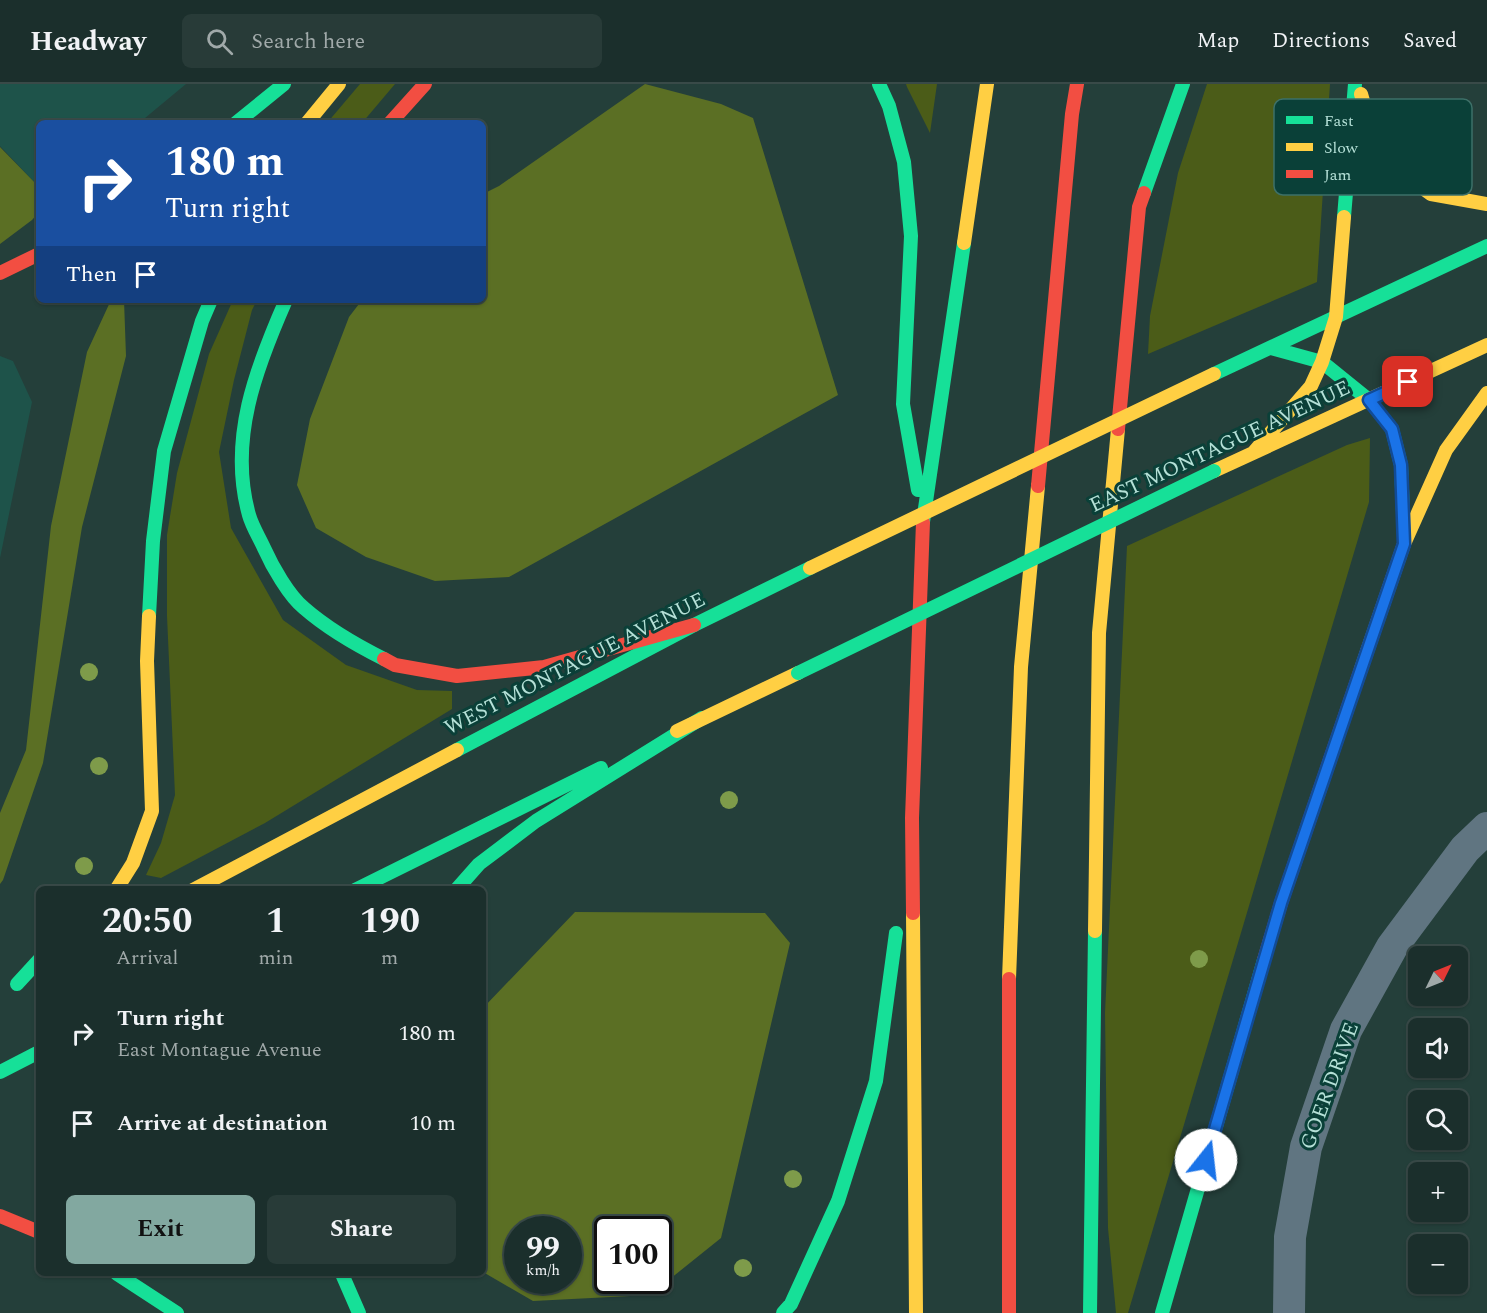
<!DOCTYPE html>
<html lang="en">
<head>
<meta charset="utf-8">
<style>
  body { margin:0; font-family:Spectral,serif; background:#283b38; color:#f1f3f6; height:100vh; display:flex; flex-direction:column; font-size:22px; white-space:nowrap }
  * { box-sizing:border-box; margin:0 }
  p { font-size:20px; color:#a0a9a9 }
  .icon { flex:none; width:33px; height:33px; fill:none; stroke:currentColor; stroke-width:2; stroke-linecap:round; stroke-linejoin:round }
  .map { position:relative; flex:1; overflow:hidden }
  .side { position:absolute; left:36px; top:802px; width:450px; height:390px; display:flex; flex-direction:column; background:#1b2f2c; border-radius:9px; box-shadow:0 2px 4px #0004,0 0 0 2px #394a48 }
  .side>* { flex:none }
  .banner { position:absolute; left:36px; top:36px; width:450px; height:183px; border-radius:9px; box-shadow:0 2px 4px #0004,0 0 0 2px #394a48; background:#1a4fa0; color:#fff; overflow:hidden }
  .needle { width:39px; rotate:47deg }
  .tools { position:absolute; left:1408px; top:862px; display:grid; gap:12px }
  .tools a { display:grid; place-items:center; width:60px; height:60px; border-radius:9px; background:#1b2f2c; box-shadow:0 2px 4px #0004,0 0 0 2px #394a48; font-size:30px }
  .speed { position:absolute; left:504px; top:1132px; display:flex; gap:12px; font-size:30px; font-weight:700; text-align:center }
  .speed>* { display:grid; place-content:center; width:78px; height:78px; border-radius:50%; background:#1b2f2c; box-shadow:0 2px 4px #0004,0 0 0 2px #394a48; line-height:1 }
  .speed small { font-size:15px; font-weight:400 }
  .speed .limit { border:3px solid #111; border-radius:9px; background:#fff; color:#111 }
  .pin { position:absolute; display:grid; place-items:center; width:51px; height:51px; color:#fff; margin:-26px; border-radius:12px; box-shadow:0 3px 9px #0006 }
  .me { position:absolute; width:66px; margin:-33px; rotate:16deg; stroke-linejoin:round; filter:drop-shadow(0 0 4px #0008) }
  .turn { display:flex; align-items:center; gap:21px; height:126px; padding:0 30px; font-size:27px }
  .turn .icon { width:78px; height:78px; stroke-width:2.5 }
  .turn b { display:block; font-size:42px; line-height:51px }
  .then { display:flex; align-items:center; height:57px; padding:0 30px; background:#0003; gap:12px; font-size:22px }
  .eta { display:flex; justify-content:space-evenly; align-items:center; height:102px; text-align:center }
  .eta b { font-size:36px; font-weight:700; line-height:42px }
  .cta { display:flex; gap:12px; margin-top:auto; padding:12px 30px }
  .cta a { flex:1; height:69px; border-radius:9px; background:#82a8a0; color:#111; font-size:24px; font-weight:700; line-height:69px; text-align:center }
  .cta a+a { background:#283b38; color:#f1f3f6 }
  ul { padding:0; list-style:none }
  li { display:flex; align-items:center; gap:18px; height:90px; padding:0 30px }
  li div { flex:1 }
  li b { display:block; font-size:22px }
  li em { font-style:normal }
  header { display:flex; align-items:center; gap:36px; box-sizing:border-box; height:84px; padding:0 30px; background:#1b2f2c; border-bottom:2px solid #394a48 }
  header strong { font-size:28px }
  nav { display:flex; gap:33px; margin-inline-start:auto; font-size:21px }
  .search { width:420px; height:54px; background:#283b38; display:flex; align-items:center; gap:15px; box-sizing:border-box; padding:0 21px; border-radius:9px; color:#a0a9a9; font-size:22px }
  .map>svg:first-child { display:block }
  .built { fill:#1e534a }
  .green { fill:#4b5c18 }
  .forest { fill:#5b6f24; fill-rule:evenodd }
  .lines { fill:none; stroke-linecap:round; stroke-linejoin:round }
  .street { stroke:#607581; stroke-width:32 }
  .fast { stroke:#16e098; stroke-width:14 }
  .slow { stroke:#ffcf43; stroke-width:14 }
  .jam { stroke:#f24e42; stroke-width:14 }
  .fast-bridge { stroke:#16e098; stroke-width:14 }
  .slow-bridge { stroke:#ffcf43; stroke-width:14 }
  .tree { fill:#7e9b4a }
  .route-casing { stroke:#114b97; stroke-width:15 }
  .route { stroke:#1a73e8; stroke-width:10 }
  .labels { text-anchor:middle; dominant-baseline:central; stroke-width:6; stroke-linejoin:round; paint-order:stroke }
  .street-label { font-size:21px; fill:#b5e0d7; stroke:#0a4038 }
  .key { fill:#0a4038; stroke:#3d7068; stroke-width:1.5 }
  .key-label { font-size:16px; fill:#b5e0d7 }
</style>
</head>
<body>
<header>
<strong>Headway</strong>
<div class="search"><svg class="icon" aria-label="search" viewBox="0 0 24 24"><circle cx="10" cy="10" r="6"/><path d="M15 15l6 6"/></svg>Search here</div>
<nav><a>Map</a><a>Directions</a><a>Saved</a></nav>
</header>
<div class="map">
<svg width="1487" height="1229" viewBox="0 0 1487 1229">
  <rect width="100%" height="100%" fill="#243f3a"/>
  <path class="built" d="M0,0h186l-47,39h-100v64l-39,-41z
    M0,272l13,5 19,41 -32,156z"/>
  <path class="green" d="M360,0h35l-33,39h-35z
    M906,0h31l-7,49 -23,-46z
    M1207,0h123l-13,198 -169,72 2,-38 28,-143z
    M233,216h24l-5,10 -18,70 -15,72 12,76 52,92 63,45 71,25 35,1v18l-187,114 -104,55 -15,-3 15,-32 14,-48 -8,-179v-81l10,-62 32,-119z
    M1370,354l-1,64 -241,811h-12l-8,-85 -3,-215 22,-467 220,-101z"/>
  <path class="forest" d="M645,0l76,20 32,14 85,277 -329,182 -74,4 -69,-24 -50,-29 -19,-43 13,-66 39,-102 13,-17h121v-106l16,-8z
    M0,63l39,40v25l-7,8 -32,24z
    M111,216h13l2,56 -44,171 -39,236 -40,117 -3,4v-71l26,-63 25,-224 36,-174z
    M575,828l190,1 25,30 -69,295 -71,57 -117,6 -50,-29v-264zM518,1146h50v51h-50zM608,1146h50v51h-50z"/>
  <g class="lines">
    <path class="street" d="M1289,1229l1,-76 16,-90 40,-117 46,-83 73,-98 22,-21"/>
    <path class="fast" d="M879,0l10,22 15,56 7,74 -8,168 15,86
      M236,39l48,-39
      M1144,109l39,-109
      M1344,133l11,-133
      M286,216c-30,68 -58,140 -37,215 3,11 10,22 15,33 8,18 25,48 40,60 24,21 52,37 80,51
      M1271,264l51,14 47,38 23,29 9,36 3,71
      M1214,290l273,-128
      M923,438l41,-279
      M149,532l4,-75 11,-90 38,-130 9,-21
      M457,666l237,-125 116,-57
      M355,806l246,-122
      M456,806l23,-26 57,-43 166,-103
      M17,900l22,-24
      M0,988l39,-20
      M117,1190l60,39
      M342,1190l17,39
      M783,1229l8,-9 47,-103 38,-120 20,-148
      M1090,1229l5,-382
      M1162,1229l102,-353"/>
    <path class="slow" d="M1361,10l12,42 22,32 36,26 56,10
      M307,39l32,-39
      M964,159l23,-159
      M1253,369l58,-67 11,-24 14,-45 8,-100
      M1214,387l273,-126
      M1361,585l43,-125 42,-94 41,-57
      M677,647l121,-58
      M116,806l17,-27 19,-52 -5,-150 2,-45
      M193,806l264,-140
      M913,829l3,400
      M1095,847l4,-298 19,-204
      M1009,895l12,-312 17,-181"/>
    <path class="jam" d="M390,39l35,-39
      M0,189l39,-19
      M1118,345l21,-222 5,-14
      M1038,402l34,-372 5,-30
      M384,575l11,6 62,11 87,-9 150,-42
      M913,829l-1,-95 11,-296
      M1264,876l17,-57 80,-234
      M1009,895v334
      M0,1132l39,16"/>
    <path class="fast-bridge" d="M798,589l416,-202"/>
    <path class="slow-bridge" d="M810,484l404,-194"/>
  </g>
  <g class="tree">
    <circle cx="89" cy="588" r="9"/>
    <circle cx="99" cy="682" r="9"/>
    <circle cx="729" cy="716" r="9"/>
    <circle cx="84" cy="782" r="9"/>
    <circle cx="1199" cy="875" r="9"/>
    <circle cx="793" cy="1095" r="9"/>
    <circle cx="743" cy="1184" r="9"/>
  </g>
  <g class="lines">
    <defs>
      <path id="route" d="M1206,1076l75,-257 123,-359 -3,-79 -9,-36 -23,-29 39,-18"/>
    </defs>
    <use href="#route" class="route-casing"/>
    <use href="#route" class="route"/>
  </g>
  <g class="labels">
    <g class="street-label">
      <text transform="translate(1220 363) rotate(-25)">EAST MONTAGUE AVENUE</text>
      <text transform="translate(575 580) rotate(-27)">WEST MONTAGUE AVENUE</text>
      <text transform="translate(1330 1002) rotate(-70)">GOER DRIVE</text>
    </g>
  </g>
  <rect x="1274" y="15" width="198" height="96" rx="9" class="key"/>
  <rect x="1286" y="32" width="27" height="8" fill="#16e098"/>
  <rect x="1286" y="59" width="27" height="8" fill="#ffcf43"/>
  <rect x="1286" y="86" width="27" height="8" fill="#f24e42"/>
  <g class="key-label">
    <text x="1324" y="42">Fast</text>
    <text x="1324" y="69">Slow</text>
    <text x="1324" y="96">Jam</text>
  </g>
</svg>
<div class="tools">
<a><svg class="needle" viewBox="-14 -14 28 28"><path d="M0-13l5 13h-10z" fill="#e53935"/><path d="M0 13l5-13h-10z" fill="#a0a9a9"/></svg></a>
<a><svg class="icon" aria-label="sound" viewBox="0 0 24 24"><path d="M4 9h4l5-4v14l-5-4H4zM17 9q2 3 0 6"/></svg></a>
<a><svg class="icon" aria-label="search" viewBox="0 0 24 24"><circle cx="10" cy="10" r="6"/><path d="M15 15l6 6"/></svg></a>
<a>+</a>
<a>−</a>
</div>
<div class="speed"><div>99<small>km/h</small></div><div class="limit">100</div></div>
<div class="pin" style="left:1408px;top:298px;background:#d93025"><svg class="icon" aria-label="arrive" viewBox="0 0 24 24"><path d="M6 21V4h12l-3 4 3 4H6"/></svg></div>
<svg class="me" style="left:1206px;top:1076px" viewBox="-20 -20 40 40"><circle r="19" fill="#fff"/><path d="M0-13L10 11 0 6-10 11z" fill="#1a73e8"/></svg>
<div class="banner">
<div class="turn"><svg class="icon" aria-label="right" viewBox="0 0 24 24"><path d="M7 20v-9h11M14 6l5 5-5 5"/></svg><div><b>180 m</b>Turn right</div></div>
<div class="then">Then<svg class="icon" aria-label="arrive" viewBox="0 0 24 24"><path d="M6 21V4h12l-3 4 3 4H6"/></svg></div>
</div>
<section class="side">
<div class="eta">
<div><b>20:50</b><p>Arrival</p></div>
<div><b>1</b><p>min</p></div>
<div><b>190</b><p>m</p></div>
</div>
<ul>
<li><svg class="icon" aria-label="right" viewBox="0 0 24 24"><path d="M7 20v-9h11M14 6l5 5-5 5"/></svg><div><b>Turn right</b><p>East Montague Avenue</p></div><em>180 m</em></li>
<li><svg class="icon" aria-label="arrive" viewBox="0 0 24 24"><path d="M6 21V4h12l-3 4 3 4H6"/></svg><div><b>Arrive at destination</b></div><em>10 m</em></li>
</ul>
<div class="cta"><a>Exit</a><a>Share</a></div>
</section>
</div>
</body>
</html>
